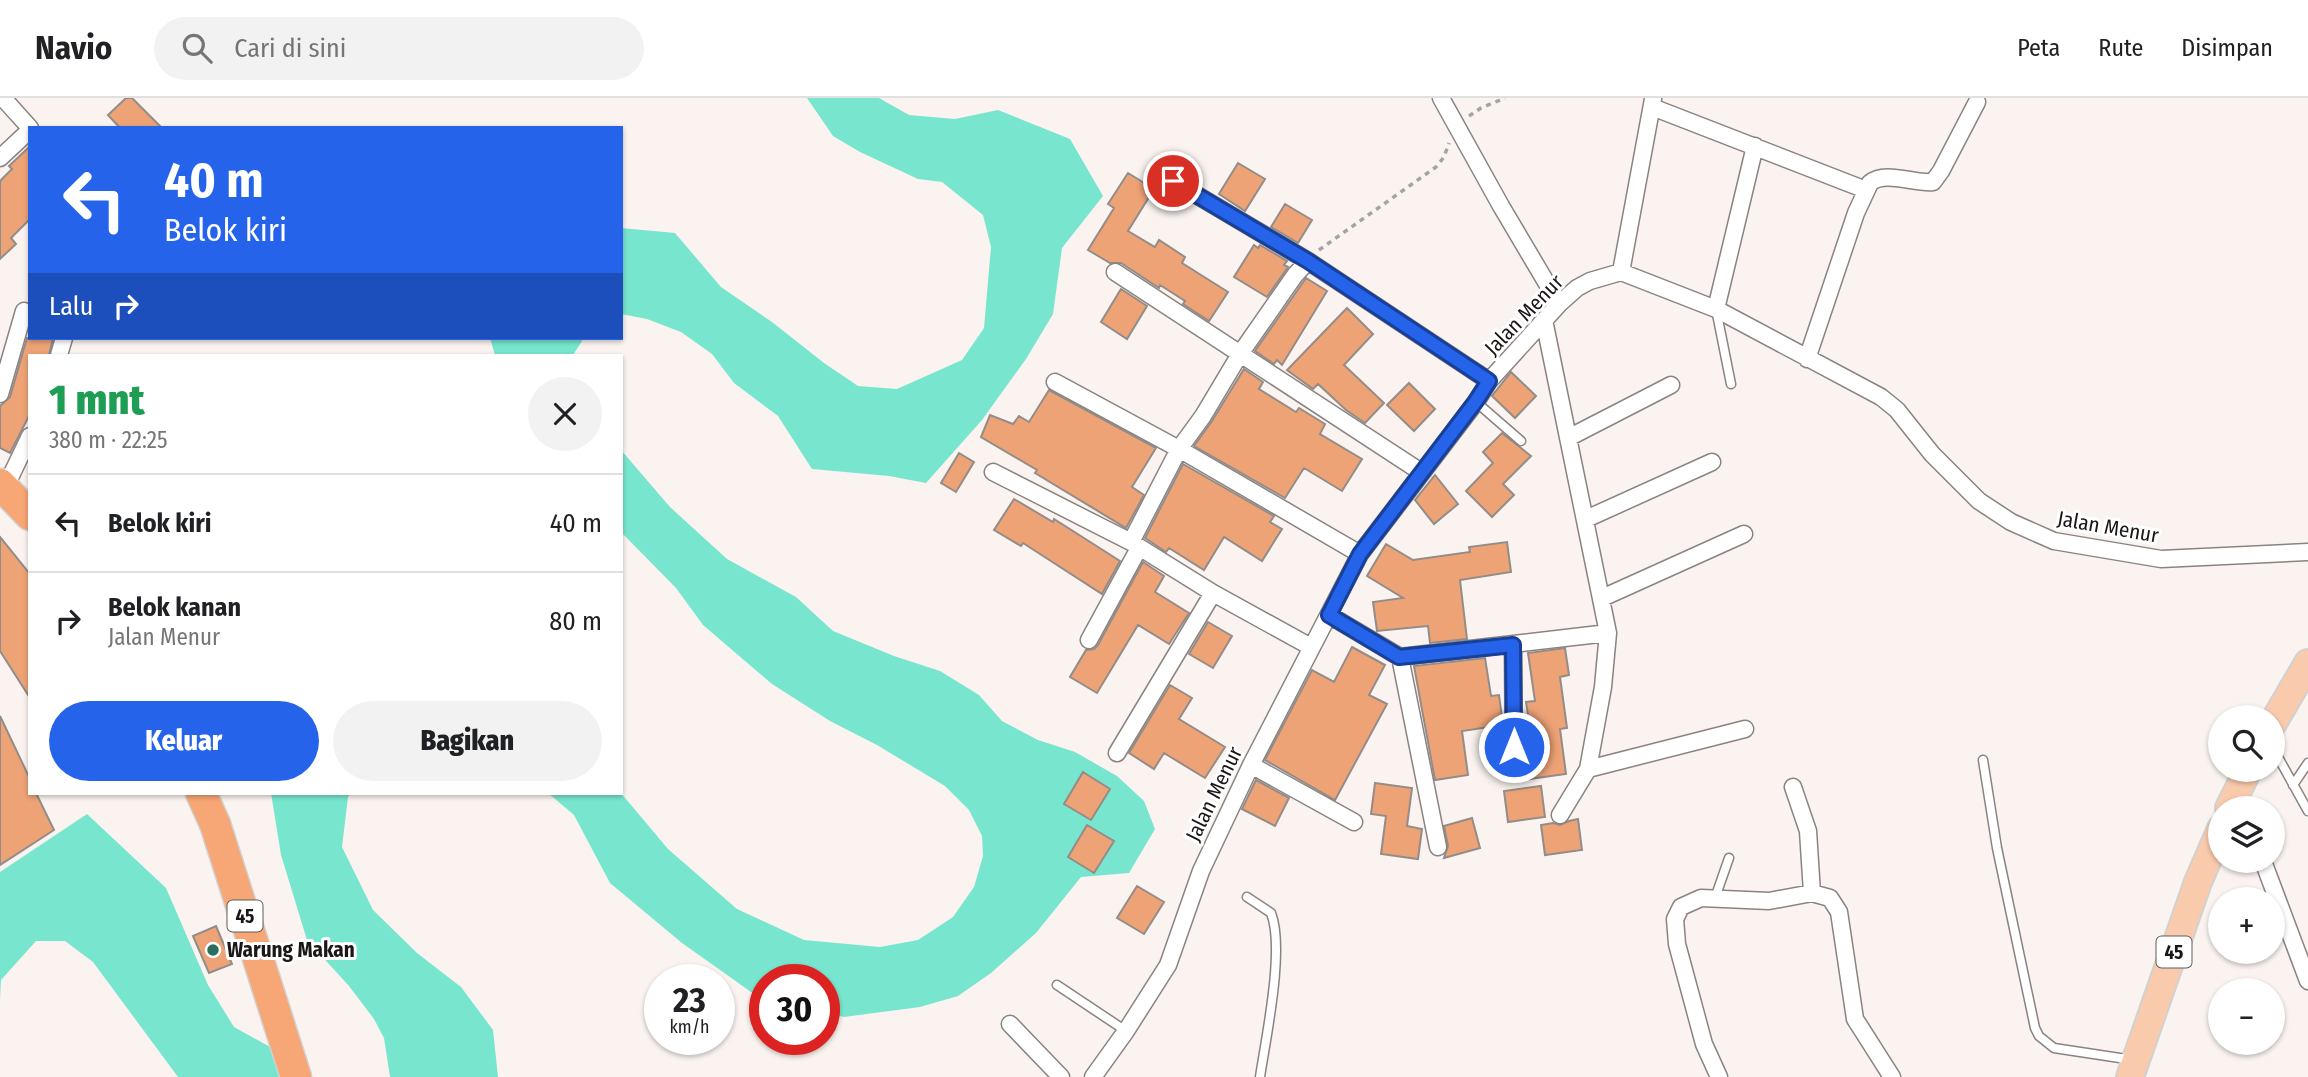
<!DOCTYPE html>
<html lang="id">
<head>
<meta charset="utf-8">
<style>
  body { margin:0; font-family:"Fira Sans Condensed",sans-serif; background:#f2f2f2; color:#202124; height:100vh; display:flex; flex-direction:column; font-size:26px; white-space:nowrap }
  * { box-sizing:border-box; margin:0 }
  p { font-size:23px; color:#757577 }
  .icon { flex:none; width:38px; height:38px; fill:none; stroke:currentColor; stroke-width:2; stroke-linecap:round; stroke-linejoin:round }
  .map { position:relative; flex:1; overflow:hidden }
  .sheet { position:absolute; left:28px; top:256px; width:595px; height:441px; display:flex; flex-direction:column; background:#fff; border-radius:0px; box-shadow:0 2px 5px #0004 }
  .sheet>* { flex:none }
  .banner { position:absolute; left:28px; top:28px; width:595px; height:214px; border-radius:0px; box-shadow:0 2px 5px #0004; background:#2563eb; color:#fff; overflow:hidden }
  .controls { position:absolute; left:2208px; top:607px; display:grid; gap:14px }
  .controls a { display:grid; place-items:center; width:77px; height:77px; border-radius:50%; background:#fff; box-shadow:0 2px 5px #0004; font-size:35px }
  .speed { position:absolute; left:644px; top:866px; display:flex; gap:14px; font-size:35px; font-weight:700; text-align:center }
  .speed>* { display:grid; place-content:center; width:91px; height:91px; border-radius:50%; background:#fff; box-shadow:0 2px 5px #0004; line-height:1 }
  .speed small { font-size:18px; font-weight:400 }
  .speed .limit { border:10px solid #d22; background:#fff; color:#111 }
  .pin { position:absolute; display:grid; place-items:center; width:60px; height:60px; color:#fff; margin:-30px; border:4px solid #fff; border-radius:50%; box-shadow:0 2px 7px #0007 }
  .me { position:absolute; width:77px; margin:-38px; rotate:0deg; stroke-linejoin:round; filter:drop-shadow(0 0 5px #0008) }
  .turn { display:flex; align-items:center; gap:24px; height:147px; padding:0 21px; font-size:32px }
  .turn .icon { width:91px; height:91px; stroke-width:2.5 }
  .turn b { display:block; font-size:49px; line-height:60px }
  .then { display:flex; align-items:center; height:66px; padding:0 21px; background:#0003; gap:14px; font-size:26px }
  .round { display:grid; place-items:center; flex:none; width:74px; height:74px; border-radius:37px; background:#f2f2f2 }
  .headline { display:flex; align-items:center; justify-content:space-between; height:119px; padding:0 21px }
  h1 { font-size:42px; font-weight:800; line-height:52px; color:#1e9e55 }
  .button { display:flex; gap:14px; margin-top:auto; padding:14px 21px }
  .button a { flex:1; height:80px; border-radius:42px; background:#2563eb; color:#fff; font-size:28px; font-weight:800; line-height:80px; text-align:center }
  .button a+a { background:#f2f2f2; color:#202124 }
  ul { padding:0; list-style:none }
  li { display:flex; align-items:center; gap:21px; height:98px; padding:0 21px; border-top:2px solid #e0e0e0 }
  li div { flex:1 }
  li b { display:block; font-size:26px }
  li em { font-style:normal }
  header { display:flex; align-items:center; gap:42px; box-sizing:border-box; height:98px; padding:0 35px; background:#fff; border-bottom:2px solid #e0e0e0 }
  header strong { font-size:33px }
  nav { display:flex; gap:38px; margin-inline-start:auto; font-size:24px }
  .search { width:490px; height:63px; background:#f2f2f2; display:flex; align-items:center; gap:18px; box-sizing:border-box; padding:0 24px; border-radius:38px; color:#757577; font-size:26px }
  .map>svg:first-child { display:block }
  .water { fill:#78e6ce }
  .building { fill:#eea376; stroke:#938c88; stroke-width:2 }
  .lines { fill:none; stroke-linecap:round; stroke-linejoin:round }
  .lane-casing { stroke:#8a8380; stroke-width:11 }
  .street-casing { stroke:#8a8380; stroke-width:19 }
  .primary-casing { stroke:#d1d1d0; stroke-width:30 }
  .highway-casing { stroke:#d1d1d0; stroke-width:33 }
  .path { stroke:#a9a3a0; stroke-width:3.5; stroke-dasharray:5 5; stroke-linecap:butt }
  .lane { stroke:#fff; stroke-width:8 }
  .street { stroke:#fff; stroke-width:16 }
  .primary { stroke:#facaac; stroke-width:26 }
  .highway { stroke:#f7a675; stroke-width:30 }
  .route-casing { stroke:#184099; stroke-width:18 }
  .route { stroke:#2563eb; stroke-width:12 }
  .poi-dot { fill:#2a6e60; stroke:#fff; stroke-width:2.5 }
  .labels { text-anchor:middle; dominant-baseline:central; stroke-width:6; stroke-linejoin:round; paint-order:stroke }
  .shield { fill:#fff; stroke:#5f5d5c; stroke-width:2 }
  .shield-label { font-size:19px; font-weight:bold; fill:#1a1716 }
  .street-label { font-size:21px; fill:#1a1716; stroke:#fff }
  .poi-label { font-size:21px; font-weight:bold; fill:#1a1716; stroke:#fff; text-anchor:start }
</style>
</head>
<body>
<header>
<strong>Navio</strong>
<div class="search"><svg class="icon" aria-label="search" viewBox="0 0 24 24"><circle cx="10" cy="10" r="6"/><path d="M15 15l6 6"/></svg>Cari di sini</div>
<nav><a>Peta</a><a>Rute</a><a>Disimpan</a></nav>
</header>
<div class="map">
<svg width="2308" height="979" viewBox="0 0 2308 979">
  <rect width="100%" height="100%" fill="#faf3ef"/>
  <path class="water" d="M807,0h72l30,17 46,4 43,-9 72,29 33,57 -41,52 -9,66 -27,45 -44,61 -56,63 -37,-7 -77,-7 -34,-53 -44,-33 -22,-29 -31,-22 -34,-13 -26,-5v-86l54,5 46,54 51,35 52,41 34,23 39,3 65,-29 22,-32 7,-81 -8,-32 -41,-33 -24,-3 -58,-27 -27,-16z
    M490,240h94l-11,17h-78z
    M621,352l49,57 57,52 69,38 37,34 61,25 46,15 39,24 23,26 36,19 37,12 42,24 27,25 11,28 -26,44 -48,4 -45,56 -45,40 -33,23 -38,11 -76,10 -20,-5v-32h-59v16l-14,-4 -69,-49 -72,-60 -36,-68 -26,-22h73l47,56 69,60 67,31 76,7 38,-7 35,-23 21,-30 9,-31 -1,-20 -13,-26 -24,-24 -68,-41 -47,-24 -58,-37 -69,-59 -27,-37 -55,-56z
    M271,695h80l-3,4 -6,50 31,63 44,43 44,34 32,43 5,47h-108l-6,-39 -10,-19 -25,-33 -42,-46 -26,-85z
    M87,716l79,74 42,97 26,42 38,21 30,29h-124l-85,-115 -28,-21h-29l-35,39 -1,20v-128z"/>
  <path class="building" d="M126,0h6l30,30h-42l-12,-13z
    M30,48v73l-19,19 5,6 -16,15v-78l12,-12 -3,-3z
    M1238,65l27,16 -20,32 -26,-17z
    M1128,75l26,16 -26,42 27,16 4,-7 26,17 -3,6 46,29 -19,29 -26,-17 2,-3 -25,-16 -1,3 -38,-25h-11l-22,-13 26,-42 -6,-4z
    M1285,106l27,16 -14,23 -27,-16z
    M1254,147l4,3 2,-3 27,16 -3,4 4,2 -21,30 -33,-20z
    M1306,180l21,13 -45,74 -5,-5 -3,4 -19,-13z
    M1121,191l26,17 -20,33 -26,-17z
    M1347,210l26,26 -29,31 40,38 -19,20 -19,-13 -28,-26 -5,5 -26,-19z
    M27,240h26l-4,17h-19v59l-20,39 -10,-5v-42l10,-9z
    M1244,271l19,13 -4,7 37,23 3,-4 26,16 -5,10 42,25 -20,32 -38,-23 -19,30 -91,-52 18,-25z
    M1511,274l25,24 -21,22 -23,-22z
    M1409,285l26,26 -21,22 -27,-26z
    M1049,292l107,58 -24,39 12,8 -18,33 -91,-55 2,-3 -56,-33 9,-22 23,9 6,-8 10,6z
    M1502,335l29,23 -28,28 11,11 -22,22 -26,-26 27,-28 -10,-11z
    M959,355l15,9 -18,30 -15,-9z
    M1183,366l91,52 -4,6 12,7 -20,32 -38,-24 -20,33 -35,-22 -3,4 -21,-14z
    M1435,377l23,29 -24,20 -19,-24z
    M1014,401l39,23 1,-3 66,42 -18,33 -79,-51 -2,3 -27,-16z
    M0,439l30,37v124l-30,-47z
    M1507,444l4,30 -51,8 7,59 -37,4 -2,-17 -51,5 -4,-29 30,-4 -36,-22 19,-32 27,16 57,-8 -1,-5z
    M1143,464l21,14 -9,16 34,21 -20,31 -31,-19 -41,68 -27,-16 16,-27 8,-1 4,-4z
    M1208,524l24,14 -19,32 -24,-14z
    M1352,549l33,18 -16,30 18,9 -52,96 -70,-40 47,-90 22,12z
    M1565,550l4,27 -9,2 7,51 -7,1 6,45 -37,5 -4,-30 8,-1 -7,-46 9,-1 -7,-48z
    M1485,560l6,38 8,-1 4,30 -41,6 6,44 -33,5 -21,-114z
    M1170,587l22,13 -13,21 46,28 -20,31 -41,-25 -10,16 -25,-16z
    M0,618l30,63v14h6l18,37 -54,35z
    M1083,674l27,17 -19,31 -27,-16z
    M1256,682l33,18 -14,28 -33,-17z
    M1375,685l37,5 -5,38 15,3 -4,30 -37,-5 5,-38 -15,-2z
    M1541,688l4,31 -37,5 -4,-31z
    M1472,720l8,30 -36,10 4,-12 -4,-20z
    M1578,721l4,31 -37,5 -4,-30 12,-2 7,2 9,-4z
    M1087,727l27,16 -20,32 -26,-16z
    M1137,788l27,16 -20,32 -27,-16z
    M216,828l16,38 -23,9 -16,-37z"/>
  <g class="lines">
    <defs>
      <path id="lane" d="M1716,211l15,75
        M1476,304l45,39
        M2273,650l35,63
        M1983,662l14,88 38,180 4,8 15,12 79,12
        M2293,687l15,-22
        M1247,799l24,16c14,36 -5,124 -11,164
        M1715,800l14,-40
        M1057,887l69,46"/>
      <path id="street" d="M3,0l27,30
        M1441,0l60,108 58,98
        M1652,9l214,83
        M0,60l30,-28
        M1173,83l135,80 181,120
        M1115,174l306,200
        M1621,174l32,-173
        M1716,211l39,-163
        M1544,222l64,313 -5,54 -15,82 -28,46
        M59,257l5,-17
        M1807,261l49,-146 14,-30c15,-13 44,1 63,-1l8,-11 36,-69
        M1055,284l124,67 181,105
        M0,296l24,-83
        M1568,340l103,-53
        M993,374l138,70 82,51 98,54
        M5,390l25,-52
        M1586,421l126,-57
        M1131,444l48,-93 24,-33 37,-62 55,-79 13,-14
        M1602,500l142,-64
        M1329,517l71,42 208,-24
        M1089,542l50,-92
        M1513,547l1,127
        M1400,559l38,190
        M1117,655l96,-160
        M1251,667l103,57
        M1588,671l157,-40
        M1793,689l15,44 4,62
        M2263,763l45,120
        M1010,926l51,53
        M1093,979l33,-46 42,-66 33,-94 50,-106 109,-211 116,-152 13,-21 70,-77 18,-16 13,-7 31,-9 95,37 165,88 16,13 35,44 47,47 32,21 43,19 107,18 147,-7
        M1719,979l-15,-33 -27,-100 -2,-25 6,-12 20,-9 68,3 43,-8 18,5 9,14 16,107 37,58"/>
      <path id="primary" d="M2273,625l35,-60
        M2229,710l19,-38
        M2130,979l68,-195 23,-53"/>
      <path id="highway" d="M0,386l30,31
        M201,695l14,31 81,253"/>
    </defs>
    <use href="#lane" class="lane-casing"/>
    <use href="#street" class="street-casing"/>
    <use href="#primary" class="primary-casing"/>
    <use href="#highway" class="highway-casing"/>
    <path class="path" d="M1469,18l12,-8 24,-10
      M1319,152l117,-83 8,-10 5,-14"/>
    <use href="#lane" class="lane"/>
    <use href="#street" class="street"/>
    <use href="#primary" class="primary"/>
    <use href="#highway" class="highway"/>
  </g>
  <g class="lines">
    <defs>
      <path id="route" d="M1173,83l135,80 181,120 -13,20 -116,153 -31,61 70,42 114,-12 1,102"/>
    </defs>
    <use href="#route" class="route-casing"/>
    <use href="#route" class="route"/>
  </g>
  <circle class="poi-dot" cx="213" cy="852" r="7"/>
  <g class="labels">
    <g class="shield">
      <rect x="227.5" y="802.5" width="35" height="31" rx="5"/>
      <rect x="2156.5" y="838.5" width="35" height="31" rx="5"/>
    </g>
    <g class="shield-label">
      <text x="245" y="818">45</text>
      <text x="2174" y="854">45</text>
    </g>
    <g class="street-label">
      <text transform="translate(1524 217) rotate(-46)">Jalan Menur</text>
      <text transform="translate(2108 429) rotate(10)">Jalan Menur</text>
      <text transform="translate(1214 696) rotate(-64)">Jalan Menur</text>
    </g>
    <g class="poi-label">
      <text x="227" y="852">Warung Makan</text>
    </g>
  </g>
</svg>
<div class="controls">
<a><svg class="icon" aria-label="search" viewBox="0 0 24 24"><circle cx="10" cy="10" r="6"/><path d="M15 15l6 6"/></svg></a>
<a><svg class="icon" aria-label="layers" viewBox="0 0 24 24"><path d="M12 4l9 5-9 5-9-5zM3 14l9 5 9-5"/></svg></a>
<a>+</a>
<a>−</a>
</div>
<div class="speed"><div>23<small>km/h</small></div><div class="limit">30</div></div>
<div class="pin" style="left:1173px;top:83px;background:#d93025"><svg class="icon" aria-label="arrive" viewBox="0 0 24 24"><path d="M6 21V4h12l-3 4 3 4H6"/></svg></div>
<svg class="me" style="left:1514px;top:649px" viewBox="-20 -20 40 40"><circle r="17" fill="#2563eb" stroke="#fff" stroke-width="3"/><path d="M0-11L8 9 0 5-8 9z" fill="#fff"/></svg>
<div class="banner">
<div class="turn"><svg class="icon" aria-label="left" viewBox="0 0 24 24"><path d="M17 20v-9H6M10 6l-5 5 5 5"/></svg><div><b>40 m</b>Belok kiri</div></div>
<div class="then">Lalu<svg class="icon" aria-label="right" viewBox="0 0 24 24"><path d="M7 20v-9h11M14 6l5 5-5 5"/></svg></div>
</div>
<section class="sheet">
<div class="headline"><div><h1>1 mnt</h1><p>380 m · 22:25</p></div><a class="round"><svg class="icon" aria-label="close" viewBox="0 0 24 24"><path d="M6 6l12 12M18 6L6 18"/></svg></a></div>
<ul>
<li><svg class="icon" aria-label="left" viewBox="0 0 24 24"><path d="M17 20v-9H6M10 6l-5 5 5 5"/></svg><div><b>Belok kiri</b></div><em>40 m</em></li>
<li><svg class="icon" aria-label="right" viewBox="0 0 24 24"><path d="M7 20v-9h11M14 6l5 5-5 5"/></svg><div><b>Belok kanan</b><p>Jalan Menur</p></div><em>80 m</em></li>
</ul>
<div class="button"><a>Keluar</a><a>Bagikan</a></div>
</section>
</div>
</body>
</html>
